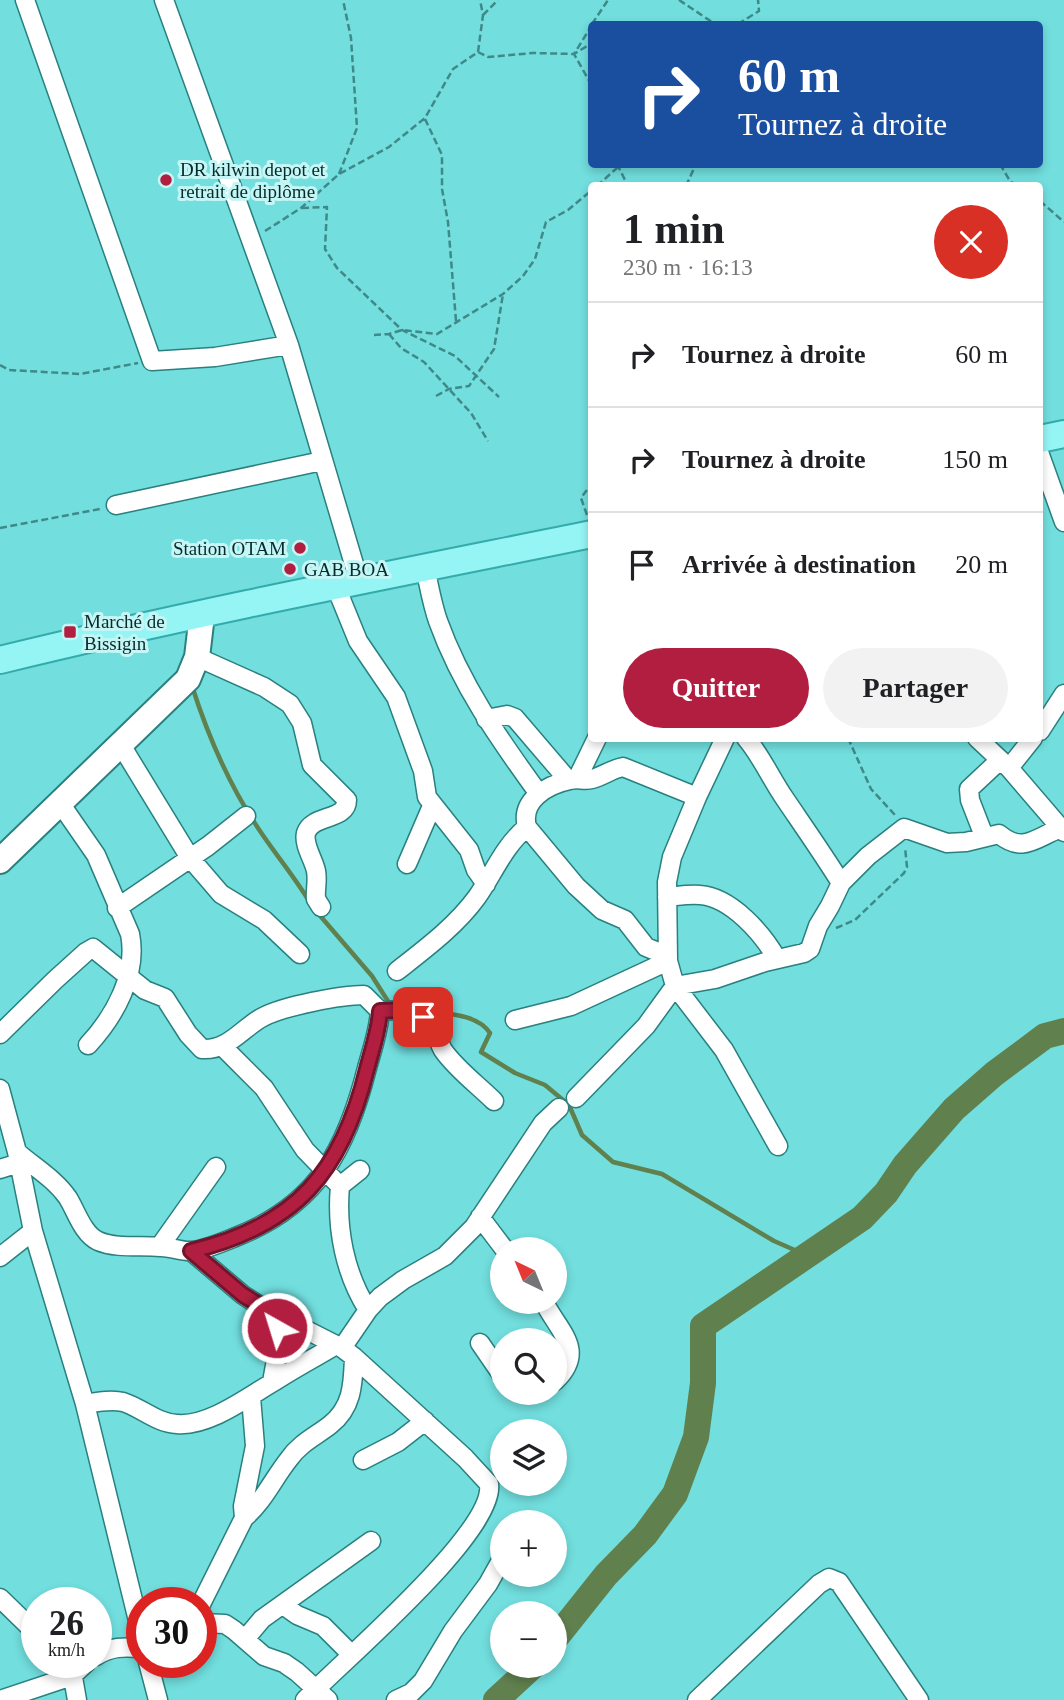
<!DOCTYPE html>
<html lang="fr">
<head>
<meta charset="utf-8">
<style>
  body { margin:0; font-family:"Times New Roman",serif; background:#f2f2f2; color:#202124; height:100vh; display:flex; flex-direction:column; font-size:26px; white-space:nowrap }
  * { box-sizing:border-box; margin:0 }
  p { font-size:23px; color:#757577 }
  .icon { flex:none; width:38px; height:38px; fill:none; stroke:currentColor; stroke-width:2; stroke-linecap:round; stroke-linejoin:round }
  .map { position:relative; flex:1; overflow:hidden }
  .details { position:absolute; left:588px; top:182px; width:455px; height:560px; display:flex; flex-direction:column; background:#fff; border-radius:7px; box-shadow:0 4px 10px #0003 }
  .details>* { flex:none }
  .hud { position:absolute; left:588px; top:21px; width:455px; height:147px; border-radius:7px; box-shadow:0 4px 10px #0003; background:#1a4fa0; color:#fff; overflow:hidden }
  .needle { width:46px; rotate:317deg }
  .tools { position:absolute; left:490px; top:1237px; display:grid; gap:14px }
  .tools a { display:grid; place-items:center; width:77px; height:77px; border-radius:50%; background:#fff; box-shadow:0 4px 10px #0003; font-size:35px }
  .speed { position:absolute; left:21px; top:1587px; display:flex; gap:14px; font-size:35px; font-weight:700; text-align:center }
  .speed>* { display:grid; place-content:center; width:91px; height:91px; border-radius:50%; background:#fff; box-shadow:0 4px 10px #0003; line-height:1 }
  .speed small { font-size:18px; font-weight:400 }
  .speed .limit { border:10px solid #d22; background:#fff; color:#111 }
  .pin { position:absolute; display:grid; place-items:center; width:60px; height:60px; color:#fff; margin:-30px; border-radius:14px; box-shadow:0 4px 10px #0006 }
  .me { position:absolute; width:77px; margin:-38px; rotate:321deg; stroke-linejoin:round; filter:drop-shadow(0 0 5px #0008) }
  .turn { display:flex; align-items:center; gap:24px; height:147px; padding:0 35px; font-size:32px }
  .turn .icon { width:91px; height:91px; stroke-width:2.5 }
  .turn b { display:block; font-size:49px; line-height:60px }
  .round { display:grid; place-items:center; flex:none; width:74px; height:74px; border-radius:37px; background:#f2f2f2 }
  .head { display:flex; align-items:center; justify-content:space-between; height:119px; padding:0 35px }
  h1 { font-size:42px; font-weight:600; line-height:52px }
  .primary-button { display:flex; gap:14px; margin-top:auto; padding:14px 35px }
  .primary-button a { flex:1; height:80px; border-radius:42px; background:#b11e40; color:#fff; font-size:28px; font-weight:600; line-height:80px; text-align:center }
  .primary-button a+a { background:#f2f2f2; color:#202124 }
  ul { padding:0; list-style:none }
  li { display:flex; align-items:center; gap:21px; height:105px; padding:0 35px; border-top:2px solid #e0e0e0 }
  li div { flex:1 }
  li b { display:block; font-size:26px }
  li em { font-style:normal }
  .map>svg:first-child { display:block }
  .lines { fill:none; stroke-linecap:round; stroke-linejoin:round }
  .stream { stroke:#60804e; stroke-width:4.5 }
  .river { stroke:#60804e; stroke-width:26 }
  .street-casing { stroke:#29807f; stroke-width:21 }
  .secondary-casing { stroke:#29807f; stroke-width:28 }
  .primary-casing { stroke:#35aaaa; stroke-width:30 }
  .path { stroke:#3f8989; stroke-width:2.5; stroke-dasharray:7 3.5; stroke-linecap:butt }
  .street { stroke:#fff; stroke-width:18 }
  .secondary { stroke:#fff; stroke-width:24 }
  .primary { stroke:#95f5f5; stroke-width:26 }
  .route-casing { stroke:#73142a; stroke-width:18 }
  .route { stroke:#b11e40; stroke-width:12 }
  .poi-dot { fill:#b11e40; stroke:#c5f6f5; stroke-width:2.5 }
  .labels { text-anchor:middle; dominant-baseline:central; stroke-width:6; stroke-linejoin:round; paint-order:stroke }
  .poi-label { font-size:19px; fill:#062b2b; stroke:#c5f6f5; text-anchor:start }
</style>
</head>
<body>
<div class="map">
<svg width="1064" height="1700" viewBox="0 0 1064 1700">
  <rect width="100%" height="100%" fill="#72dede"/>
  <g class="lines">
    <path class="stream" d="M192,686c16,50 38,101 68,145 16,24 34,45 49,70
      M316,911l56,65 19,30
      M426,1011c22,3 51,3 64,22l-9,19 34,21 30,12 24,20 13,30 31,27 49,12 112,67 32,14"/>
    <path class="river" d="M555,1639l51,-64 39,-40 30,-41 21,-57 7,-54v-57l159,-108 24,-25 19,-28 49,-56 40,-35 51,-38 19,-5
      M496,1700l37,-34"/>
    <defs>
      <path id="street" d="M25,0l127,361 63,-4 74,-12
        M164,0l125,345 70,236
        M1040,455l24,67
        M116,505l206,-44
        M425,568c4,17 7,36 13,53 23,64 61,118 101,173
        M336,587l22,54 38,56 27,74 4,26 42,53 7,20 10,14
        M197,657l67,30 26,17 12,19 10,42 35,35c0,21 -35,14 -41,33 -3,12 8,27 10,38 2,10 -1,19 0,28l5,8
        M486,719l21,-4 8,3 53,62
        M1040,731l24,-37
        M725,738l-28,59 -25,60 -5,25 1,79 7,25 49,64 54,96
        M746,738c16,19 25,41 39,61 19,28 38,55 56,84
        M977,738l32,30 55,64
        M121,745l69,113 31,36 43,26 36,34
        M1009,768l24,-30
        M577,779l20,-41
        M60,803l36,52 34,79c8,40 -15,82 -42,111
        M984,836l-14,-36 -1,-11 31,-29
        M407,864l25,-58
        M667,897c11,-1 22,-3 33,-2 31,2 63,39 77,64
        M117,908l91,-62 38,-30
        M668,956l-22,-9 -21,-27 -23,-10 -26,-24 -49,-59c-7,-26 19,-42 43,-47 7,-2 15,1 22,-1 11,-3 20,-10 31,-12l74,30
        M397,971c28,-22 59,-45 80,-74 17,-24 26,-50 50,-70
        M515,1020l56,-14 97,-45
        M0,1034l55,-54 31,-28 7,-4 52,42 20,8 23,36 14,15c26,2 40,-21 61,-32 21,-11 78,-22 101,-22l16,16c14,-1 30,-2 43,6 11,7 14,22 20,33 13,19 35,35 51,51
        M222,1046l42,42 41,62 35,36
        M0,1089l17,63 16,79 52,173 57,233
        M576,1098l70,-72 29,-40 40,-7 50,-17 39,-9 6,-4 8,-23 12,-20 11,-23 27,-27 36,-28 43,15 19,-1 33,-8c24,20 36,4 62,-6
        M17,1152c17,15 38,27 51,46 8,13 15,36 30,43 19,8 43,4 63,6 10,0 21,5 31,4 16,-2 31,-9 46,-15 80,-32 109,-88 129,-168 5,-18 12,-38 13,-57
        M0,1169l19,-6
        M360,1170l-20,16c-4,43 5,88 28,124
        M480,1217l25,33
        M160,1246l56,-79
        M191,1251l52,44 22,14 77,39 12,9 111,101 24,26c7,48 -149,179 -184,216
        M0,1257l33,-26
        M544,1302c15,30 43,48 11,79
        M480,1343l22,32
        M342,1348l26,-38 12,-13 23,-17 42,-24 29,-29 69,-104 16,-15
        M272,1382l7,-38 -3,-29
        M85,1404c12,-2 26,-5 38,-2 19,6 33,21 54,22 32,3 72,-28 98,-43 20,-13 41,-24 61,-36
        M363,1460l35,-18 27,-21
        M244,1518c20,-17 29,-39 45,-59 11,-16 27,-23 41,-34 23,-18 23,-42 24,-68
        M0,1598l37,36
        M201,1604l43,-86 -1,-12 12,-60 -4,-49
        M283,1605l14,10 26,11 29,29
        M201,1623l24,1 9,6 30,26 20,7 13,9 31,28
        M246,1638l16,-19 109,-78
        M96,1656c16,-10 28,-9 46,-8
        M148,1662l10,38
        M71,1666l6,34
        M0,1700l72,-24 15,-14
        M396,1700l15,-7 12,-12 30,-50 35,-47 14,-25
        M697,1700l122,-116 10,-6 10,4 80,118"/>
      <path id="secondary" d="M0,861l188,-182 9,-22 5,-42"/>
      <path id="primary" d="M1040,439l24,-5
        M0,660c196,-48 394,-86 592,-126"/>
    </defs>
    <use href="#street" class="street-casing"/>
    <use href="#secondary" class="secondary-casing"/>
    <use href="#primary" class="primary-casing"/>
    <path class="path" d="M679,0l36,24
      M483,15l15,-15
      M592,24l16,-24
      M738,24l21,-13 -1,-11
      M592,25l-18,29 18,32
      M478,52l10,5 45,-4 41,1 18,-11
      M425,119l17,36v34l6,33 8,99
      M617,164l11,22
      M1000,164l10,17 7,5
      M339,174l18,-46 -6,-90 -8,-38
      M597,186l21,-19
      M686,186l10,-22
      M1040,201l24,21
      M302,208l25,-1 -2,42 12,19 65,62 53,26 44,41
      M265,231l36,-23 38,-34 50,-27 36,-29 28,-49 25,-17 5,-37 -3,-15
      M389,334l12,14 23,14 47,51 17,28
      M374,335l15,-1 13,-4 35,4 66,-40 20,-18 12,-17 11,-37 22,-12 24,-20
      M0,365l9,5 71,4 58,-11
      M436,396l13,-7 20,-3 25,-37 9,-55
      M587,515l-6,-17 11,-15
      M0,528l100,-19
      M848,738l23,51 24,26
      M836,928l19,-8 49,-47 3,-6 -2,-20"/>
    <use href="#street" class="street"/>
    <use href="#secondary" class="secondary"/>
    <use href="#primary" class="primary"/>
  </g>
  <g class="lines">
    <defs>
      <path id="route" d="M277,1328l-1,-13 -33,-20 -52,-44c105,-25 151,-79 176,-182 5,-19 12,-39 13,-58l20,-1 23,7"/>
    </defs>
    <use href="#route" class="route-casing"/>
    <use href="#route" class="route"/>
  </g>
  <g class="poi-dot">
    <circle cx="166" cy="180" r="7"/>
    <circle cx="300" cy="548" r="7"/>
    <circle cx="290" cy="569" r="7"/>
    <rect x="63" y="625" width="14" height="14" rx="3.5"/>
  </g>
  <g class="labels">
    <g class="poi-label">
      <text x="180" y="169">DR kilwin depot et<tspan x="180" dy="22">retrait de diplôme</tspan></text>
      <text x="286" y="548" text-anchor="end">Station OTAM</text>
      <text x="304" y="569">GAB BOA</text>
      <text x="84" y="621">Marché de<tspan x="84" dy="22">Bissigin</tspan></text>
    </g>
  </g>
</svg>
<div class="tools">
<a><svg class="needle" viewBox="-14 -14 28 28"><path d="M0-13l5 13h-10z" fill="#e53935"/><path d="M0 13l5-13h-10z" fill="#757577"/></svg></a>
<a><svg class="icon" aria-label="search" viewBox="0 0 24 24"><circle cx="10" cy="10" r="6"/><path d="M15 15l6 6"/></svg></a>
<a><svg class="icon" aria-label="layers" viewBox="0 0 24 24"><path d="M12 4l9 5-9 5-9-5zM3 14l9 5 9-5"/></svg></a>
<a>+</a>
<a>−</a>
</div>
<div class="speed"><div>26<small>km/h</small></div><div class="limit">30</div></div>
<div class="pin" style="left:423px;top:1017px;background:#d93025"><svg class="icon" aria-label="arrive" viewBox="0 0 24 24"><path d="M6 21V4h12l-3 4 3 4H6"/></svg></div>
<svg class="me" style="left:277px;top:1328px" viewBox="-20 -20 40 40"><circle r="17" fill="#b11e40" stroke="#fff" stroke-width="3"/><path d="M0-11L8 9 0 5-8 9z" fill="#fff"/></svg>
<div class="hud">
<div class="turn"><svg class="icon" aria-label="right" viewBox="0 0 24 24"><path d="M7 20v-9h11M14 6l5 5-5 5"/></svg><div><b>60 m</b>Tournez à droite</div></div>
</div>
<section class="details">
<div class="head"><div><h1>1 min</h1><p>230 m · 16:13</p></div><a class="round" style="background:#d93025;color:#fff"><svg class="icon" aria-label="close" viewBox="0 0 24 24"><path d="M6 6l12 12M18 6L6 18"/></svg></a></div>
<ul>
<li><svg class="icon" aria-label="right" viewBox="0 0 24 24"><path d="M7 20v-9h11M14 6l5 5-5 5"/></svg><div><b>Tournez à droite</b></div><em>60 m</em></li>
<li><svg class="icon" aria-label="right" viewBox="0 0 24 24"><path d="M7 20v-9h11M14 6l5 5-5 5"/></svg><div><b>Tournez à droite</b></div><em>150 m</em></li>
<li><svg class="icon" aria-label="arrive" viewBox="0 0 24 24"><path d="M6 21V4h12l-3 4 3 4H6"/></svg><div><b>Arrivée à destination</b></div><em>20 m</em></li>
</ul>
<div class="primary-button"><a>Quitter</a><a>Partager</a></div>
</section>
</div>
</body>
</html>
